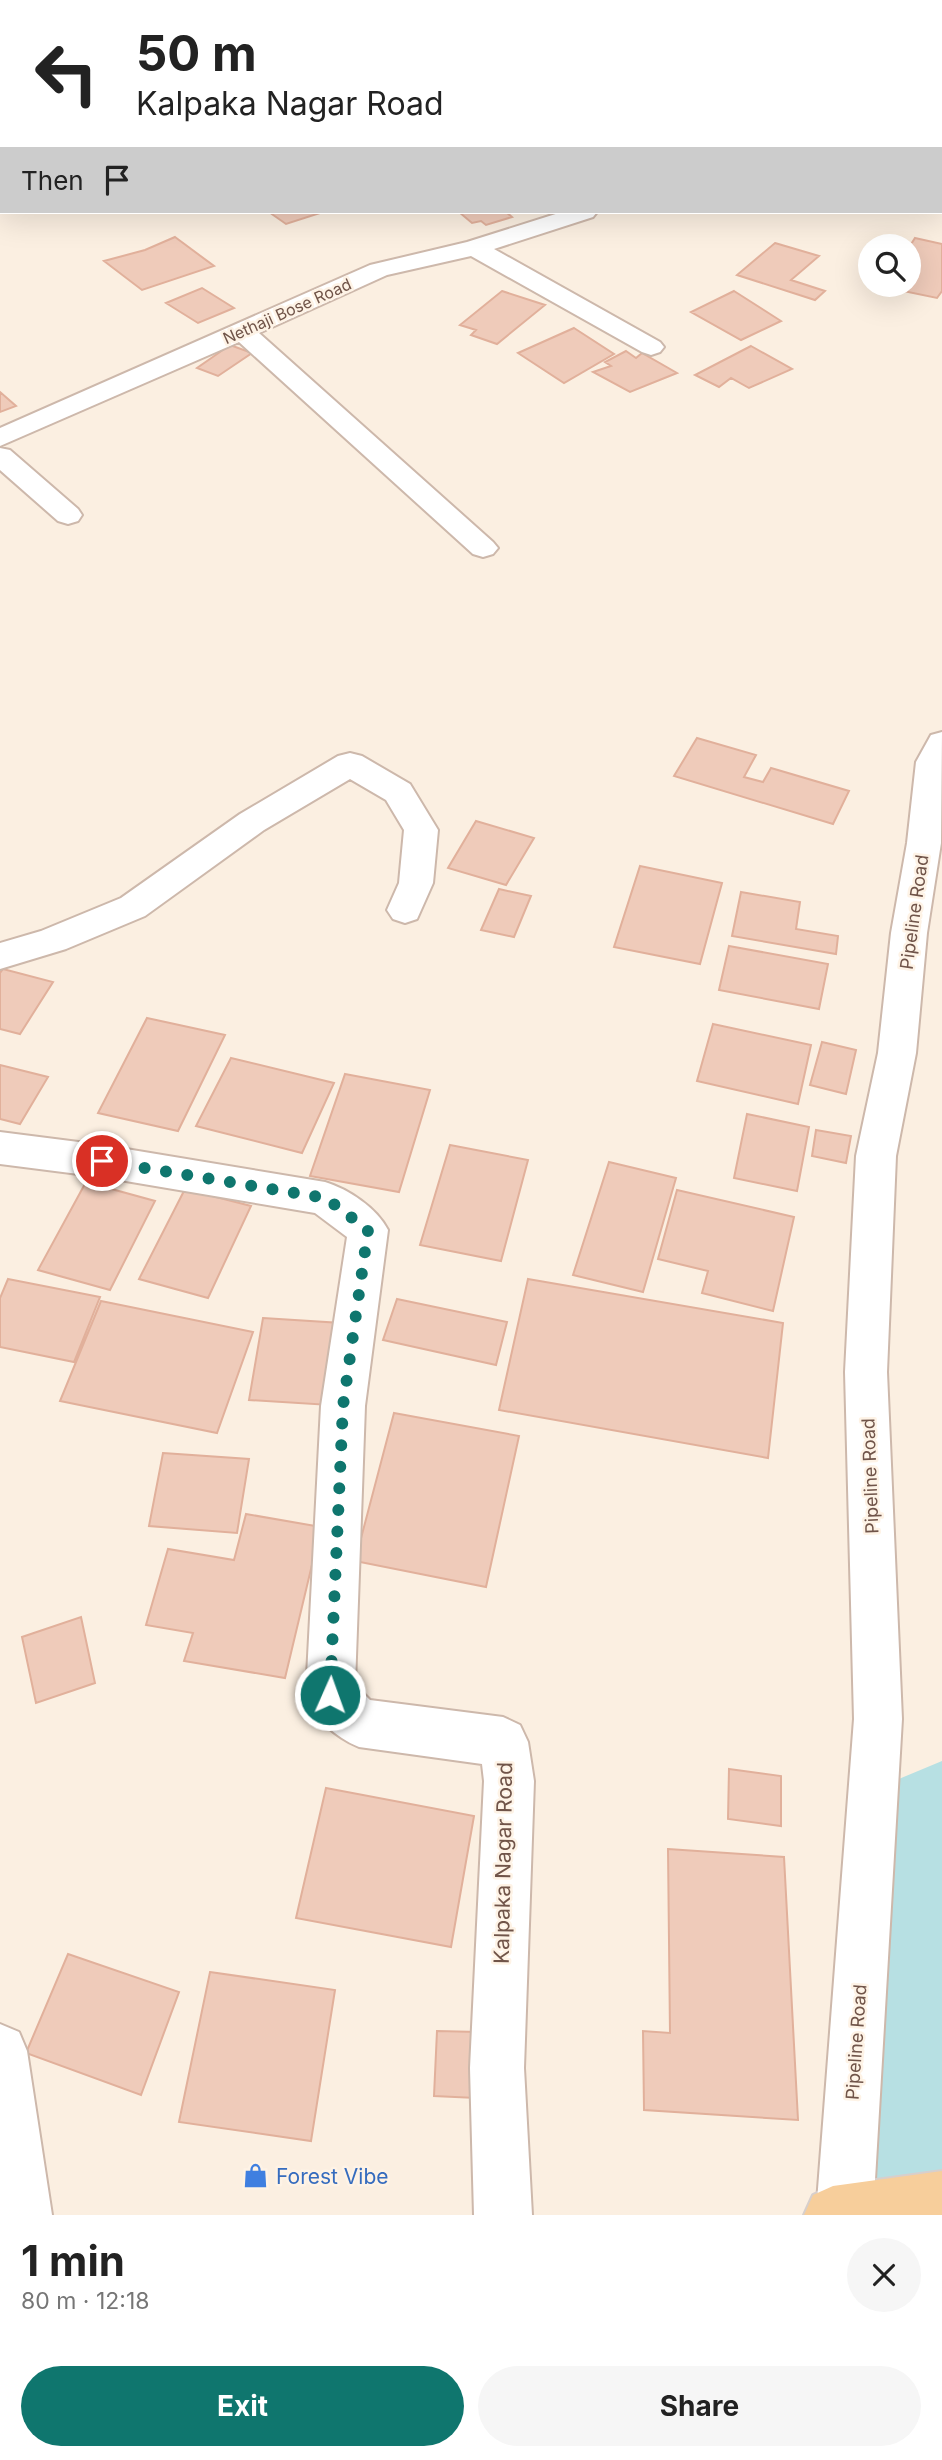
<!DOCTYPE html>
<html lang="en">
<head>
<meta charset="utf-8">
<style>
  body { margin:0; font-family:Inter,sans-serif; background:#f6f6f6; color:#222; height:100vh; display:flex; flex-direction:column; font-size:26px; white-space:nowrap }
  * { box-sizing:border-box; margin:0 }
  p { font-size:23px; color:#767676 }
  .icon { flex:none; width:38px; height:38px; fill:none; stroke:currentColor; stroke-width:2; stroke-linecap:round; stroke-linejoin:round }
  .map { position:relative; height:2215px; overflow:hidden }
  .panel { display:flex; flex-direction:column; background:#fff; flex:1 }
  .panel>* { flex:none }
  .guide { position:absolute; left:0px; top:0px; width:943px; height:214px; box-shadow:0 7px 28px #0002; background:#fff; color:#222; overflow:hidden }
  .tools { position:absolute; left:858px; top:234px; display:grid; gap:14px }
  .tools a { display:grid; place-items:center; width:63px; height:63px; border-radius:50%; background:#fff; box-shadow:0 7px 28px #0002; font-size:35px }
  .pin { position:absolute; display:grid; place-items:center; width:60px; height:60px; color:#fff; margin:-30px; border:4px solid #fff; border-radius:50%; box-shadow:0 2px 7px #0007 }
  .me { position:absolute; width:77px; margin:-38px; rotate:2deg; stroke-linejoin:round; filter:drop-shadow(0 0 5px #0008) }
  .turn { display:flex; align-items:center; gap:24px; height:147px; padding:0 21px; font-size:32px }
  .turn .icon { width:91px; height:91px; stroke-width:2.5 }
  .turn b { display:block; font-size:49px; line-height:60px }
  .then { display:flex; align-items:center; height:66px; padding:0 21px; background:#0003; gap:14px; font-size:26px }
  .round { display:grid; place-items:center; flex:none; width:74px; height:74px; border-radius:37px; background:#f6f6f6 }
  .overview { display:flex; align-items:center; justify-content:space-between; height:119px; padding:0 21px }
  h1 { font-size:42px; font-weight:700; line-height:52px }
  .primary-button { display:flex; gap:14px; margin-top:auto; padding:14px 21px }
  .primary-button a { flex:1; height:80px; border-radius:42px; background:#0f766e; color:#fff; font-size:28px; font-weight:700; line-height:80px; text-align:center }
  .primary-button a+a { background:#f6f6f6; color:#222 }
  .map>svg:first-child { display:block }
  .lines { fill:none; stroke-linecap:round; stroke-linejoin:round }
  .river { fill:#b7e0e3; fill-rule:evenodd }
  .building { fill:#efcbba; stroke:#e1b09b; stroke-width:2 }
  .minor-casing { stroke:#cdb8ab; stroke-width:4 }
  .major-casing { stroke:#d7cfcc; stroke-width:4 }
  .minor { fill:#fff; fill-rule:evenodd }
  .major { fill:#f7ce9b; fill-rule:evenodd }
  .route { stroke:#0f766e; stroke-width:12; stroke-dasharray:0 21.6 }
  .labels { text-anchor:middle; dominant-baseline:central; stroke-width:5; stroke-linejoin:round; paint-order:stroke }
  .far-street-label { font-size:16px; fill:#705449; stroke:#fef3e6 }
  .street-label { font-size:18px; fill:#705449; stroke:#fef3e6 }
  .near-street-label { font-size:21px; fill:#705449; stroke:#fef3e6 }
  .near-shop-label { font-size:21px; fill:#366cbe; stroke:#fef3e6; text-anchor:start }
</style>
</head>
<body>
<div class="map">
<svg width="942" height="2215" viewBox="0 0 942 2215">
  <rect width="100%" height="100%" fill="#fbefe1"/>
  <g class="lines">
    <path class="river" d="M801,0h52l1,2h-53z
      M942,1761v454h-125l57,-386 20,-48z"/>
  </g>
  <path class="building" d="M269,212h54l-37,12z
    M459,212h47l6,5 -26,8 -5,-4 -9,2z
    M175,237l39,29 -72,24 -38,-29 41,-11z
    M915,238l27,6v47l-5,7 -53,-11 24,-2v-36z
    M775,243l44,13 -28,24 34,11 -10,9 -78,-25z
    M202,288l32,20 -36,15 -32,-20z
    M502,291l43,14 -48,39 -26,-9 5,-5 -16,-5z
    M734,291l47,30 -40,19 -50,-28z
    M574,328l40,26 -50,29 -46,-30z
    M230,345l22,8 -34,23 -21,-8z
    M751,346l41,23 -43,19 -18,-10 -12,9 -24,-12z
    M626,351l10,7 6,-5 35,20 -47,19 -37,-20 18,-6 -6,-4z
    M0,392l16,14 -16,6z
    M697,738l59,17 -12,22 19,5 8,-14 78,23 -16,33 -159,-48z
    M476,821l58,17 -28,47 -58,-17z
    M640,866l82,17 -22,81 -86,-17z
    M499,889l32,7 -17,41 -33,-7z
    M741,892l59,10 -4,27 42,7 -2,18 -104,-18z
    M729,946l99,18 -9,45 -100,-19z
    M3,969l50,13 -33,52 -20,-5v-56z
    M147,1018l78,17 -47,96 -80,-18z
    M713,1024l98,21 -13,59 -101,-23z
    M822,1042l34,8 -10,44 -36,-9z
    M231,1058l103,25 -32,70 -106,-27z
    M0,1065l48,12 -28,47 -20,-5z
    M345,1074l85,16 -31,102 -89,-16z
    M747,1114l62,13 -12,64 -63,-13z
    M816,1130l35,6 -5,27 -34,-7z
    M450,1145l78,15 -27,101 -81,-16z
    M609,1162l67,16 -33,114 -70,-17z
    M86,1182l69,19 -45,89 -72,-20z
    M185,1189l66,17 -43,92 -69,-19z
    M677,1190l117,27 -21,94 -71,-18 6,-22 -50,-12z
    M8,1279l92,18 -26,65 -74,-15v-49z
    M528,1279l255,44 -15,135 -269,-48z
    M397,1299l110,23 -11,43 -113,-25z
    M101,1301l152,31 -36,101 -157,-32z
    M263,1318l78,5 -11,82 -81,-5z
    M394,1413l125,23 -33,151 -131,-26z
    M163,1453l86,6 -12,74 -88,-7z
    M246,1514l75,13 -36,151 -101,-17 9,-28 -47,-8 22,-76 66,11z
    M81,1617l14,66 -59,20 -14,-66z
    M729,1769l52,7v50l-53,-7z
    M326,1788l148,28 -23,131 -155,-29z
    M668,1849l116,8 14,263 -154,-10 -1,-79 27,2z
    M68,1954l111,38 -38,103 -115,-42z
    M210,1972l125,18 -24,151 -132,-19z
    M437,2031l41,1 -2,66 -42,-2z"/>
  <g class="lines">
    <defs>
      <path id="minor" d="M91,0h54l1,2h-54z
        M786,0h20l1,2h-20z
        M855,0h20l1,2h-20z
        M0,13h2v12h-2z
        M0,95h2v12h-2z
        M2,147v14l-2,1v-14z
        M562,212h35l-4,5 -99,32 166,93 4,5 -4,5 -9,3 -9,-3 -171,-96 -84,19 -128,58 234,209 5,6 -5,6 -10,3 -10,-3 -234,-212 -239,104v-18l370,-163 97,-23z
        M0,448l10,2 68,59 4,6 -4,6 -10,3 -10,-3 -58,-51z
        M942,732l-1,111 -14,90 -11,120 -20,103 -9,216 15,347 -29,495 -57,1 38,-496 -9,-347 11,-216 22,-103 13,-120 16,-90 9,-81 15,-27z
        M350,753l12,3 48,28 28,46 -5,53 -16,36 -12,4 -12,-4 -6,-9 12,-27 5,-53 -18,-30 -36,-21 -86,51 -119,86 -79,33 -66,20v-26l41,-12 80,-33 119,-84 98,-58z
        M0,1132l102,13 223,37c23,7 52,26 63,48l-23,176 -10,279 15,15 133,17 17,8 8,17 6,39 -10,287 8,147h-58l-4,-147 14,-287 -2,-17 -123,-17c-24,-10 -43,-28 -53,-52l15,-289 26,-169 -32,-24 -213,-36 -102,-13z
        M0,2024l19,8 8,19 25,164h-52z"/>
      <path id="major" d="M942,2171v44h-138l9,-20 20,-9z"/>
    </defs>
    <use href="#minor" class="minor-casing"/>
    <use href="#major" class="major-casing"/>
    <use href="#minor" class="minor"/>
    <use href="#major" class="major"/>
  </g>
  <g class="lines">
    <path class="route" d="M102,1161l224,37 42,32 -25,176 -13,289"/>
  </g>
  <defs>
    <symbol id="shop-bare" viewBox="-9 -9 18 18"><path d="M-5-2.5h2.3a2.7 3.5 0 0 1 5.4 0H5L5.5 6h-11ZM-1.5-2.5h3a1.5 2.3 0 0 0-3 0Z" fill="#3f7fe0" stroke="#fef3e6" stroke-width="2.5" paint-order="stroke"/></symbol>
  </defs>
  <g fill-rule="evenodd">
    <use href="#shop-bare" x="238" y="2158" width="35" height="35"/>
  </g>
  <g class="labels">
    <g class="far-street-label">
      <text transform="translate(287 311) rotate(-24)">Nethaji Bose Road</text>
    </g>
    <g class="street-label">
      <text transform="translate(914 912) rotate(-82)">Pipeline Road</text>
      <text transform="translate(870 1476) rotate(-92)">Pipeline Road</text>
      <text transform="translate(856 2042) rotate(-86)">Pipeline Road</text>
    </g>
    <g class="near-street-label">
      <text transform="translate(503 1863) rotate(-89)">Kalpaka Nagar Road</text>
    </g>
    <g class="near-shop-label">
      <text x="276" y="2176">Forest Vibe</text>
    </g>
  </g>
</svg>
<div class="tools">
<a><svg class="icon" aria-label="search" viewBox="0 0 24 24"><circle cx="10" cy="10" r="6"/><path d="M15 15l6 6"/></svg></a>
</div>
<div class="pin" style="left:102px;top:1161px;background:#d93025"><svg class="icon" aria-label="arrive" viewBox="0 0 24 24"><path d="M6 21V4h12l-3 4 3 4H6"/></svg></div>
<svg class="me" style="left:330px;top:1695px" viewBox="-20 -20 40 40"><circle r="17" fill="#0f766e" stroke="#fff" stroke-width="3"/><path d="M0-11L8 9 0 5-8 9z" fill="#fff"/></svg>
<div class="guide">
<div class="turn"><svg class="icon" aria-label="left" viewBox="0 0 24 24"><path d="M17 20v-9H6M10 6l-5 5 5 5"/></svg><div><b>50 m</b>Kalpaka Nagar Road</div></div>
<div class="then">Then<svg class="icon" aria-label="arrive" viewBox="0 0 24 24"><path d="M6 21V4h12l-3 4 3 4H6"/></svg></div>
</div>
</div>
<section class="panel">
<div class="overview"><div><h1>1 min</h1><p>80 m · 12:18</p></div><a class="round"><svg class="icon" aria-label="close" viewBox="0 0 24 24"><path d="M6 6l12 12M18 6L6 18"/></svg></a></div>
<div class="primary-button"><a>Exit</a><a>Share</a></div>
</section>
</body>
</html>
